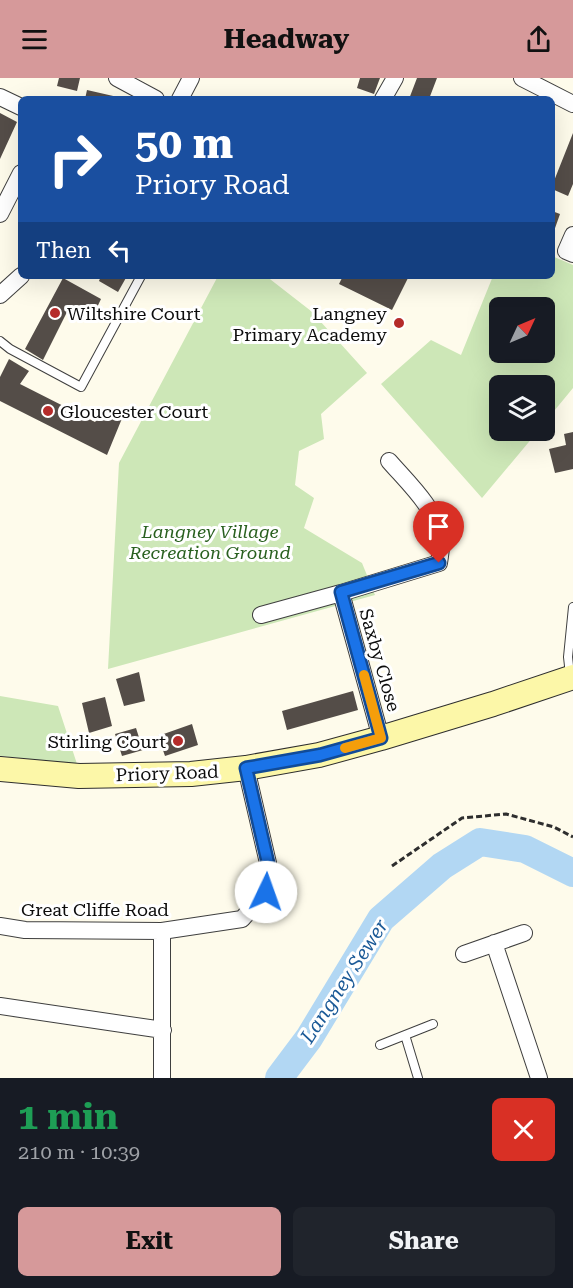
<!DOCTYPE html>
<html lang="en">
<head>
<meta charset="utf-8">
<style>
  body { margin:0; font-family:"Roboto Serif",serif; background:#20242c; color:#f1f3f6; height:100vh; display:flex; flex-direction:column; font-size:22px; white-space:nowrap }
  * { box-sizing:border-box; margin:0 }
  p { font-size:20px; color:#9ea1a6 }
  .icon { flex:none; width:33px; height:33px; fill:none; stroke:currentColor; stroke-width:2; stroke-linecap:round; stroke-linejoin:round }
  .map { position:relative; height:1000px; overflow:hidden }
  .panel { display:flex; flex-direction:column; background:#171b24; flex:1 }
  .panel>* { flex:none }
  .top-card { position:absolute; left:18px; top:18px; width:537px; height:183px; border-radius:9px; box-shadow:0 6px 24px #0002; background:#1a4fa0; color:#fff; overflow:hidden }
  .needle { width:39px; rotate:46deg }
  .fabs { position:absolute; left:489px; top:219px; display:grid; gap:12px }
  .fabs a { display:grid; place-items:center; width:66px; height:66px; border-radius:9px; background:#171b24; box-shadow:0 6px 24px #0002; font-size:30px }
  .pin { position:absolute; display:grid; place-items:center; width:51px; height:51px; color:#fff; margin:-62px -26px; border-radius:50% 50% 50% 0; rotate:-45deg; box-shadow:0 0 6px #0007 }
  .pin .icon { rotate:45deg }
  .me { position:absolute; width:66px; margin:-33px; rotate:3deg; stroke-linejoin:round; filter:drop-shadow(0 0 4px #0008) }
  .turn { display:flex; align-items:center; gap:21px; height:126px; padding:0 18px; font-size:27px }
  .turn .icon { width:78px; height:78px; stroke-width:2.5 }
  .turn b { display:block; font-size:42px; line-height:51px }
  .then { display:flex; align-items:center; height:57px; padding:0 18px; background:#0003; gap:12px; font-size:22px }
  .round { display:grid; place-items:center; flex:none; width:63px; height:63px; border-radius:9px; background:#20242c }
  .overview { display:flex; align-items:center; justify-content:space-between; height:102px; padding:0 18px }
  h1 { font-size:36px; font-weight:700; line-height:45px; color:#1e9e55 }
  .primary-button { display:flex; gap:12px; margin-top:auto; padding:12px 18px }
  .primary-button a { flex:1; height:69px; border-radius:9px; background:#d6999a; color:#111; font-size:24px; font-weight:700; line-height:69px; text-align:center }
  .primary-button a+a { background:#20242c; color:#f1f3f6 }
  header { display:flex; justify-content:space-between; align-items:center; height:78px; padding:0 18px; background:#d6999a; color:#111; font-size:27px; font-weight:700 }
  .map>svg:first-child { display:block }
  .green { fill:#cde7b7; fill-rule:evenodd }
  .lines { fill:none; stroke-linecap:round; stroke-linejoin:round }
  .river { stroke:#b2d7f3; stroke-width:28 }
  .building { fill:#544d48 }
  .lane-casing { stroke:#3f3f3f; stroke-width:10 }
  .street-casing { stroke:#3f3f3f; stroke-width:18 }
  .secondary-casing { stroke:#2e2e2e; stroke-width:26 }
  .path { stroke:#2e2e2e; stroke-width:3; stroke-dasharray:6 3; stroke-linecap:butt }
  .lane { stroke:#fff; stroke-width:8 }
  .street { stroke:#fff; stroke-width:16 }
  .secondary { stroke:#fcf7a8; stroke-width:24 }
  .route-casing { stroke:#114b97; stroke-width:15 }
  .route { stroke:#1a73e8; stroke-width:10 }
  .slow { stroke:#f59e0b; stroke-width:10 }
  .poi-dot { fill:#b52b2a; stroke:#fff; stroke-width:2 }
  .labels { text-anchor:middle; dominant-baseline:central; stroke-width:6; stroke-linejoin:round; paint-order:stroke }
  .poi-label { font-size:18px; fill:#0c0c0c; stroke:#fff; text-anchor:start }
  .park-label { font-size:18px; font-style:italic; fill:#29601f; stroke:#fff }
  .street-label { font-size:18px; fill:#0c0c0c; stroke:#fff }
  .water-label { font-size:20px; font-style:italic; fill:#1b5a97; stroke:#fff }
</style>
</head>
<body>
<header><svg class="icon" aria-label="menu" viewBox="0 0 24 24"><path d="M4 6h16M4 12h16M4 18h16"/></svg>Headway<svg class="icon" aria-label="share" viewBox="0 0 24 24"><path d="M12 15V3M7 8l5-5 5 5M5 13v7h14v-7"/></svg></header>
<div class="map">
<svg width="573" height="1000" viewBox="0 0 573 1000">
  <rect width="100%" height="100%" fill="#fefbeb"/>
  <path class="green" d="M552,178l21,9v123l-28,34 -1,-36h-44v44l38,1 -56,67 -101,-114 50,-44 30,15 32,-79h59zM500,230h44v44h-44z
    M218,198h48l45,35 56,62 -46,41 3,25 -25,12 -4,34 19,13 -10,30 58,35 13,32 -267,74 11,-206z
    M0,618l58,10 19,58 -77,-8z"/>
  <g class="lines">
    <path class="river" d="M279,1000l30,-40 72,-119 61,-53 38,-24 45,7 48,24"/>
  </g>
  <path class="building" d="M59,0h21l-3,13 -20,-5z
    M360,0h20l-6,16 -17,-6z
    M417,0h20l-8,21h-20z
    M87,12l35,8v1h-37z
    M0,35l17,9 -17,37z
    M573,55v51l-5,12 -16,-7v-3z
    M552,133l8,3 -6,17h-2z
    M101,198h26l-9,16 -19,-11z
    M343,198h66l-17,34 -53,-26z
    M63,200l38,21 -10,21 -21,-14 -27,54 -18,-11z
    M9,281l20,12 -9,13 75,38 13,-15 15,9 -16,39 -107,-54v-24z
    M573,354v37l-18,4 -6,-24 17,-4 -2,-11z
    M139,594l6,29 -21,5 -8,-27z
    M353,613l5,19 -71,20 -5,-19z
    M105,619l7,29 -23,7 -7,-30z
    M192,646l6,21 -33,11 -7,-20z
    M136,650l7,22 -21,6 -7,-22z"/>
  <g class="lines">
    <defs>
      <path id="lane" d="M0,263l10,8 71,38 60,-111
        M570,597l-2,-18 5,-50
        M405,957l13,43
        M380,967l53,-21"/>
      <path id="street" d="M117,0l39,21
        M522,0l51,26
        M0,19l21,10
        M180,21l11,-21
        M383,21l12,-21
        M0,136l21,-41
        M573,157l-7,16 7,3
        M0,217l21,-19
        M341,515l40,145
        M261,537l80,-22 98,-30c1,-8 3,-16 2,-24 -5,-31 -33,-56 -52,-78
        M0,848l25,4 137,1 80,-12 24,-27 2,-29 -22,-95
        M162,853v147
        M494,865l45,135
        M464,876l60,-21
        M0,928l163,24"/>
      <path id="secondary" d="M0,691l79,7 112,-2 55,-6 73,-13 62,-17 112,-34 80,-27"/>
    </defs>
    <use href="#lane" class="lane-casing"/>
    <use href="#street" class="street-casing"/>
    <use href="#secondary" class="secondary-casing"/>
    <path class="path" d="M392,788l70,-48 44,-4 48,13 19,10"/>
    <use href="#lane" class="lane"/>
    <use href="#street" class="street"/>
    <use href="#secondary" class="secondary"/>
  </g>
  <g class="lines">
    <defs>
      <path id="route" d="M266,814l2,-29 -22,-95 74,-13 61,-17 -40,-146 98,-29"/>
    </defs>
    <use href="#route" class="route-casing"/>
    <use href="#route" class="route"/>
    <path class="slow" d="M345,670l36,-10 -17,-63"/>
  </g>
  <g class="poi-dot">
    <circle cx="55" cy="235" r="6"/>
    <circle cx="399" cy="245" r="6"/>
    <circle cx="48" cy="333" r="6"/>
    <circle cx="178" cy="663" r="6"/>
  </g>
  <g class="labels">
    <g class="poi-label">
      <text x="67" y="235">Wiltshire Court</text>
      <text x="387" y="235" text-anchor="end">Langney<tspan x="387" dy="21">Primary Academy</tspan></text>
      <text x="60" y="333">Gloucester Court</text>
      <text x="166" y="663" text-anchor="end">Stirling Court</text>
    </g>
    <g class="park-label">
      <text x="210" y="453">Langney Village<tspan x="210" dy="21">Recreation Ground</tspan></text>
    </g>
    <g class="street-label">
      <text transform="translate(380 582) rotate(74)">Saxby Close</text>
      <text transform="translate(167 695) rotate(-2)">Priory Road</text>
      <text x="95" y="831">Great Cliffe Road</text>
    </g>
    <g class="water-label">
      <text transform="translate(344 903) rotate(-57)">Langney Sewer</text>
    </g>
  </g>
</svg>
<div class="fabs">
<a><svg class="needle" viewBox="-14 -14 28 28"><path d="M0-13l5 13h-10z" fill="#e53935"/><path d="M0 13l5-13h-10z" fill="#9ea1a6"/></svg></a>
<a><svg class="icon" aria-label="layers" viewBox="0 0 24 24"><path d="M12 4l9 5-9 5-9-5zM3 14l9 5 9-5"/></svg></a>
</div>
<div class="pin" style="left:439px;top:485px;background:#d93025"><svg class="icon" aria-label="arrive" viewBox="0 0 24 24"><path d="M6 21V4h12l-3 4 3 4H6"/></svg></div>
<svg class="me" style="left:266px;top:814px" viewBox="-20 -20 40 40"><circle r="19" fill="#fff"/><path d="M0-13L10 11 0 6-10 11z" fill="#1a73e8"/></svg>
<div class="top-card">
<div class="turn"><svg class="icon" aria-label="right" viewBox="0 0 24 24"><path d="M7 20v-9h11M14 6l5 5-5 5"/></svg><div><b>50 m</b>Priory Road</div></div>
<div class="then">Then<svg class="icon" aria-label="left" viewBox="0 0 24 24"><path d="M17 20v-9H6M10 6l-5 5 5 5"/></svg></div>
</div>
</div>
<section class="panel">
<div class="overview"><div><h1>1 min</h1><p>210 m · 10:39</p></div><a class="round" style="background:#d93025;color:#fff"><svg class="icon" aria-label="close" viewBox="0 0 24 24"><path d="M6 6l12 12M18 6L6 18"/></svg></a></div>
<div class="primary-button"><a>Exit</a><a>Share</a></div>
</section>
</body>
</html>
